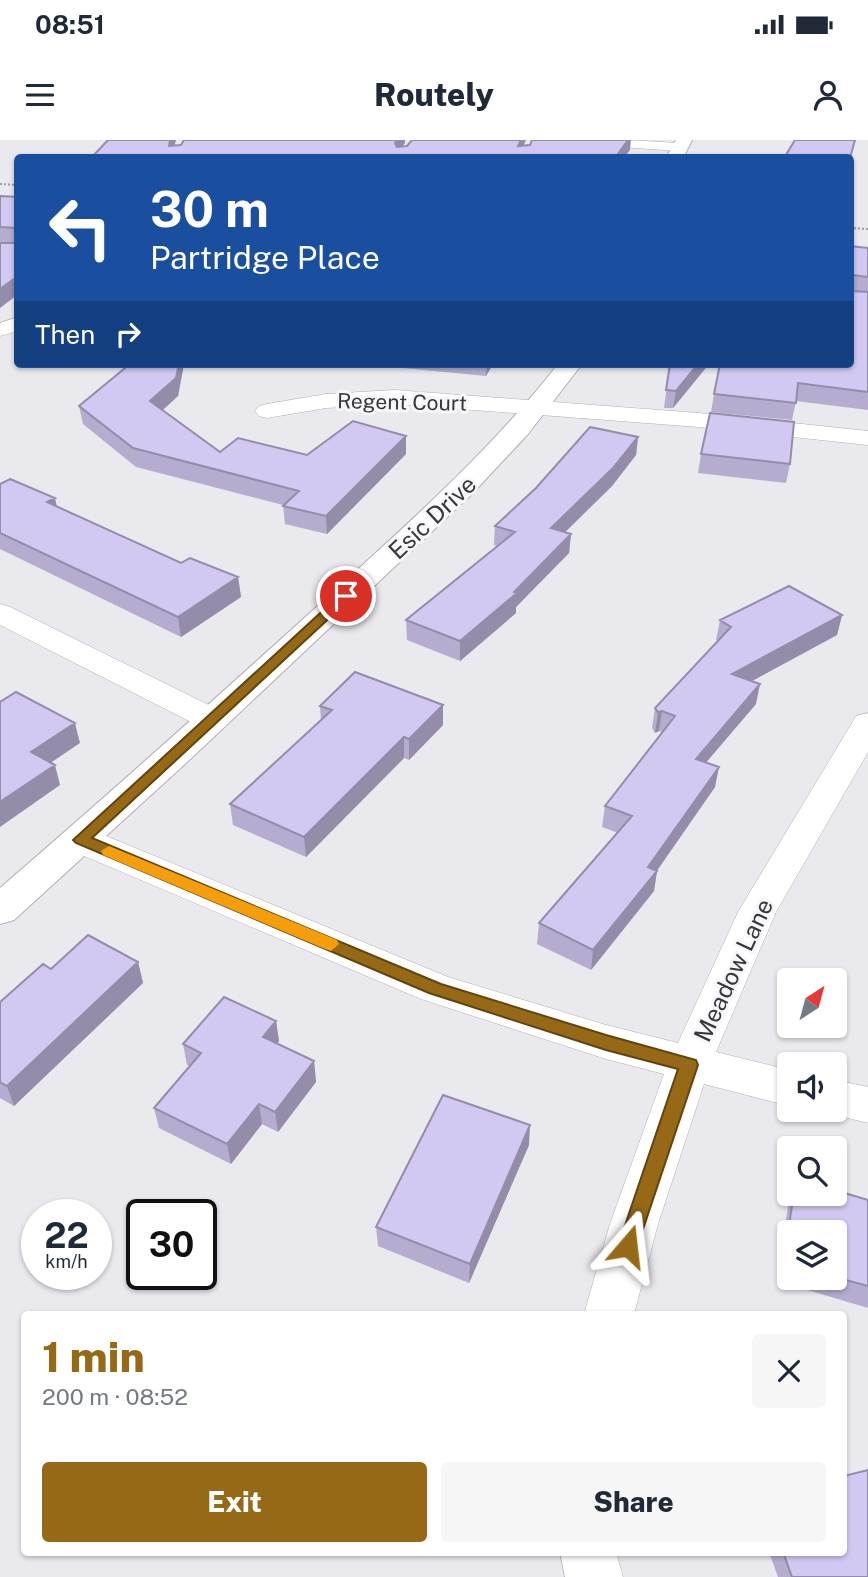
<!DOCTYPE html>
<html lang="en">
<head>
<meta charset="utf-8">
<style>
  body { margin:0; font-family:"Public Sans",sans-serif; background:#f6f6f7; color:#1f2937; height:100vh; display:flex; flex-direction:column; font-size:26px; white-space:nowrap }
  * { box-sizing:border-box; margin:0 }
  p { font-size:23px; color:#747a83 }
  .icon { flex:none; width:38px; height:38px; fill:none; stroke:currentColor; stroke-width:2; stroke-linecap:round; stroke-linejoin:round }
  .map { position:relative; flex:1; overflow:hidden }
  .details { position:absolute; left:21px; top:1171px; width:826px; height:245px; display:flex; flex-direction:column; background:#fff; border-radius:7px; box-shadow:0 2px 5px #0004 }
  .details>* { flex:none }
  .top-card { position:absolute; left:14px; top:14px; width:840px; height:214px; border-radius:7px; box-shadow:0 2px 5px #0004; background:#1a4fa0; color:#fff; overflow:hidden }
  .needle { width:46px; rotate:36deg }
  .tools { position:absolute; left:777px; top:828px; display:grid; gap:14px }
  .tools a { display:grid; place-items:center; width:70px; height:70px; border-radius:7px; background:#fff; box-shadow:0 2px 5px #0004; font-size:35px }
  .speed { position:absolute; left:21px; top:1059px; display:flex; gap:14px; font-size:35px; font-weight:700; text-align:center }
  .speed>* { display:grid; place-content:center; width:91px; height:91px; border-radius:50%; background:#fff; box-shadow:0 2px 5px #0004; line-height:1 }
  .speed small { font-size:18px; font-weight:400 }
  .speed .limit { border:4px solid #111; border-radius:10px; background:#fff; color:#111 }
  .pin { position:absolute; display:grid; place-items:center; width:60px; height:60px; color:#fff; margin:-30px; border:4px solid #fff; border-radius:50%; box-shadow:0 2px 7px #0007 }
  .me { position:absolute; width:77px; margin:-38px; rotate:17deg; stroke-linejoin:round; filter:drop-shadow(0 0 5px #0008) }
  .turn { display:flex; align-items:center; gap:24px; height:147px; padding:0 21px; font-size:32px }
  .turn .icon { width:91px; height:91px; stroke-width:2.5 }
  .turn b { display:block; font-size:49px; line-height:60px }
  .then { display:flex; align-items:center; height:66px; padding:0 21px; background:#0003; gap:14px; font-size:26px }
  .round { display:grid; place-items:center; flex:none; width:74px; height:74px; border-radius:7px; background:#f6f6f7 }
  .head { display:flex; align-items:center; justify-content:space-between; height:119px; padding:0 21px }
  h1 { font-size:42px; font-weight:800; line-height:52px; color:#956915 }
  .primary-button { display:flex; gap:14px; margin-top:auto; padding:14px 21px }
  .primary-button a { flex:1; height:80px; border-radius:7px; background:#956915; color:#fff; font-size:28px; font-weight:800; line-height:80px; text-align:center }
  .primary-button a+a { background:#f6f6f7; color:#1f2937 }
  .status { display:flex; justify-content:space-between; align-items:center; height:49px; padding:0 35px; background:#fff; direction:ltr }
  .status svg { height:19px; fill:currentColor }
  header { display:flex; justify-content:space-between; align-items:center; height:91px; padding:0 21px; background:#fff; font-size:32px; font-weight:800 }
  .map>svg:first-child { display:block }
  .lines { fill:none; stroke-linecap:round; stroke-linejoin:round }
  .street-casing { stroke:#b0afb3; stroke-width:1 }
  .secondary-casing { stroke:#b0afb3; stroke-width:2 }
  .path { stroke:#9d9ca0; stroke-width:2; stroke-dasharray:2 2; stroke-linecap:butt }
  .street { fill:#fff; fill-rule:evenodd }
  .secondary { fill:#fff; fill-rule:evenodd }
  .wall { fill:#b5accf; fill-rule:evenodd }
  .shaded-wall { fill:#948ca9 }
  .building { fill:#d3c8f1; stroke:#948ca9; stroke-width:2 }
  .route { fill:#956915; stroke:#61440e; stroke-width:2 }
  .slow { fill:#f59e0b }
  .labels { text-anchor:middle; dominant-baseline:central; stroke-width:6; stroke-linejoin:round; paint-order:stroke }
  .far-street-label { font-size:21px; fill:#383739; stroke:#f7f6fb }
  .street-label { font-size:24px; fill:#383739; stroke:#f7f6fb }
</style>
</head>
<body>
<div class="status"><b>08:51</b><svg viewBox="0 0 49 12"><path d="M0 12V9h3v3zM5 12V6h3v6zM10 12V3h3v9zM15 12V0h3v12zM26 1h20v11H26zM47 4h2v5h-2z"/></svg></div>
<header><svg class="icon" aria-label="menu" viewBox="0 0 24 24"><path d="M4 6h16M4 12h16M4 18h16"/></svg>Routely<svg class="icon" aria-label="person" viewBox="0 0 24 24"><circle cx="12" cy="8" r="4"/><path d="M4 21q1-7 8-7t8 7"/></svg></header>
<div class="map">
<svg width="868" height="1437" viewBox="0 0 868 1437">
  <rect width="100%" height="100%" fill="#eae9ee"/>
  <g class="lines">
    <defs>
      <path id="street" d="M583,0c20,0 92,0 104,6l-8,5 -88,-6z
        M18,177v14l-18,5v-13z
        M395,250l304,23 169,18v14l-169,-18 -304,-23 -69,4 -59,10 -8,-2 -4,-5 4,-5 8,-2 59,-10z
        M0,464l10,3 215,106 4,7 -4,7 -12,3 -12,-3 -201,-102z
        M868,573v39l-92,160 -60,140 73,18v36l-85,-22 -46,140 -24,90h-50l26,-90 54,-150 -58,-15 -185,-60 -353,-150 -5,-9 5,-9 13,-3 13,3 354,146 158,48 72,18 60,-131 114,-189 4,-7z
        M835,940l33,7v36l-48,-12 15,-1z
        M560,1412h56l7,25h-58z"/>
      <path id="secondary" d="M676,0h16l-9,18h-17z
        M558,224h24l-54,70 -56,60 -287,270 -171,156 -14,4v-36c109,-94 216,-190 322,-286 83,-76 167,-149 236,-238z"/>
    </defs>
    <use href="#street" class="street-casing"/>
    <use href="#secondary" class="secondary-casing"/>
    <path class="path" d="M0,44l18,1
      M850,88l18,1"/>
    <use href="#street" class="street"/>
    <use href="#secondary" class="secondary"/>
  </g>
  <path class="wall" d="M0,56l18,1v97l-18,14z
    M850,106l18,2v162l-72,-9 -4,19 -81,-8 3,-18z
    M130,224h54l-6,32 -16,14 58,42 87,3 99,-1 -79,80 -42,-10 -2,-19 -147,-38 -53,-43 -4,-18z
    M362,224h131l-7,12z
    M670,224h39l-36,44h-9z
    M638,297l-2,18 -24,31 -47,46 6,2 -2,19 -53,54v6l-56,48 -53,-21 -1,-20 92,-74 -4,-1 1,-19z
    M701,314l89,10 -4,19 -88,-10z
    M0,344l57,23 124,56 57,14 3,20 -60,40 -181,-88z
    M842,475l-5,20 -85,46 4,23 -50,58 9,25 -58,84 -3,20 -63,79 -54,-26 2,-21 79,-90 -16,-6 3,-21 57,-74 -3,-1 -4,2 -3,-5 3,-20 63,-67 -2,-1 4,-20z
    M320,566l123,19 -34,35 -5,-2 -98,99 -73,-32 -3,-21 91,-84z
    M138,822l5,21 -129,123 -14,-8v-96l51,-33z
    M276,881l3,20 -2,3 37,17 2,21 -38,50 -16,-8 -31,40 -72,-36 -5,-20 36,-42 -3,-1 -4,-21z
    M529,1005l-60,138 -91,-37 -2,-19z
    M791,1054h44l33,6v108l-91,-27 12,-82zM789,1092h46v46h-46z
    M769,1412h75l24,25h-90z"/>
  <path class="shaded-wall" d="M170,0h6l-5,18 -2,-12z
    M397,0h8v3l-10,13v-13z
    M521,0h5l-8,18v-12z
    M628,0h3l-1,10 -6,8h-9z
    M18,136v18l-18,14v-19z
    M179,224h5l-6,32 -25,23 -3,-18z
    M487,224h6l-7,12z
    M698,224h11l-36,44 3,-17z
    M406,296v18l-79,80 -1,-18z
    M638,297l-2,18 -24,31 -62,61 1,-19z
    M55,358l4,19 -12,-15z
    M571,394l-2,19 -53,54v6l-56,48v-20l54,-49z
    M238,437l3,20 -60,40 -3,-20z
    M842,475l-5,20 -109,59 4,-20z
    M760,544l-4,20 -64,75 4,-20z
    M443,565v20l-34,35v-21z
    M662,571l-3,20 -4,2 3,-21z
    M75,583l5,20 -43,29 -6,-20z
    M404,597v21l-98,99 -2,-20z
    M55,625l5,20 -60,42v-25z
    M719,627l-4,20 -62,89 4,-5 -3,20 -63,79 2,-20 55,-83z
    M138,822l5,21 -129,123 -7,-20z
    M276,881l3,20 -13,17 -3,-21z
    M314,921l2,21 -38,50 -3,-20z
    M259,964l3,20 -31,40 -4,-20z
    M530,985l-1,20 -60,138 1,-19z"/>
  <path class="building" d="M108,0h62l-1,6 12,-1 3,-5h213l-2,3 2,4 10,-1 5,-6h109l-3,6 12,-1 2,-5h96l-13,18h-524z
    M795,0h60l-5,18h-66z
    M0,56l18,1v79l-18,13v-46h17v-15l-17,-1z
    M850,106l18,2v29l-16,-2v16l16,1v100l-70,-9 -2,20 -82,-9 6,-30h130z
    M130,224h49l-3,14 -26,23 70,51 18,-14 69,17 46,-34 53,15 -80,80 -43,-10 16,-15 -166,-43 -54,-42z
    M670,224h28l-22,27 -10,-1z
    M710,273l84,9 -4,42 -89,-10z
    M590,287l48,10 -25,31 -62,60 20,6 -57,58 3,1 -57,48 -54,-21 109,-88 -20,-6 41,-38z
    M10,339l45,19 -8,4 134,61 9,-5 48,19 -60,40 -178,-84v-49z
    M789,446l53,29 -110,59 28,10 -64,75 23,8 -71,100 9,4 -64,79 -54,-27 93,-107 -27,-10 70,-90 -13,-5 -4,1 -3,-4 76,-81 -11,-7z
    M355,532l88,33 -34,34 -5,-2 -100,100 -74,-33 102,-94 -12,-4z
    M16,552l59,31 -44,29 24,13 -55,37v-100z
    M88,795l50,27 -131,124 -7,-4v-80l43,-38 8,5z
    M224,857l52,24 -13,16 51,24 -39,51 -16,-8 -32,40 -73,-36 47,-55 -18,-9z
    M443,955l87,30 -60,139 -94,-37z
    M835,1050l33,10v86l-33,-9v-45h-46v31l-6,-1 11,-68h41z
    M868,1330v107h-76l-9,-25h61v-76z"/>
  <path class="route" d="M346,452l7,4 -2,2 -259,240 349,146 165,51 90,25 2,5 -63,188 -7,3 -7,-3 -3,-7 60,-177 -72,-19 -177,-57 -353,-150 -3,-3 269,-247z"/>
  <path class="slow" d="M109,706l228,94 2,4 -8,7 -6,-2 -222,-94 -2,-4z"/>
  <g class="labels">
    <g class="far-street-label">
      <text transform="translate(402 262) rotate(1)">Regent Court</text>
    </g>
    <g class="street-label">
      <text transform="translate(432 377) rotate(-43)">Esic Drive</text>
      <text transform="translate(733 830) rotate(-65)">Meadow Lane</text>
    </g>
  </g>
</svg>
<div class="tools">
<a><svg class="needle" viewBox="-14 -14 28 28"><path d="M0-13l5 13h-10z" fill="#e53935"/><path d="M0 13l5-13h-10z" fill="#747a83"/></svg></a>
<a><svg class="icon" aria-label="sound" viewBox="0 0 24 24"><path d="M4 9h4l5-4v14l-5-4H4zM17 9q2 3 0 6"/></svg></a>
<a><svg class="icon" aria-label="search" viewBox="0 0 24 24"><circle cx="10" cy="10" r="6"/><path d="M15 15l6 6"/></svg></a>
<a><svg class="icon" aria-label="layers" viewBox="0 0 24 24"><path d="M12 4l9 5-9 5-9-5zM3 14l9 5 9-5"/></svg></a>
</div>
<div class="speed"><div>22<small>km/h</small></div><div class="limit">30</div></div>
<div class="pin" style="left:346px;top:456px;background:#d93025"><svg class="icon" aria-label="arrive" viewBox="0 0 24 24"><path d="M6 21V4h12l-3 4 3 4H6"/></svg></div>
<svg class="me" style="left:628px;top:1106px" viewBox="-20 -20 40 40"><path d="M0-17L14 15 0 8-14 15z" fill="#956915" stroke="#fff" stroke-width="4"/></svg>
<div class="top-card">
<div class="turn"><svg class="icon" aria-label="left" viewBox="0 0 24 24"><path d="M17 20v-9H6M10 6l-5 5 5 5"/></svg><div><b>30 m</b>Partridge Place</div></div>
<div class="then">Then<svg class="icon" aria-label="right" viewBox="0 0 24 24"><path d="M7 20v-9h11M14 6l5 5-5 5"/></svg></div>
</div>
<section class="details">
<div class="head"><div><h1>1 min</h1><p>200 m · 08:52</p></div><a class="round"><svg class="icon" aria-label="close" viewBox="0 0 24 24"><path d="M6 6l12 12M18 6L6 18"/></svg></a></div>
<div class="primary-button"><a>Exit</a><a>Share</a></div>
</section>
</div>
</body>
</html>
